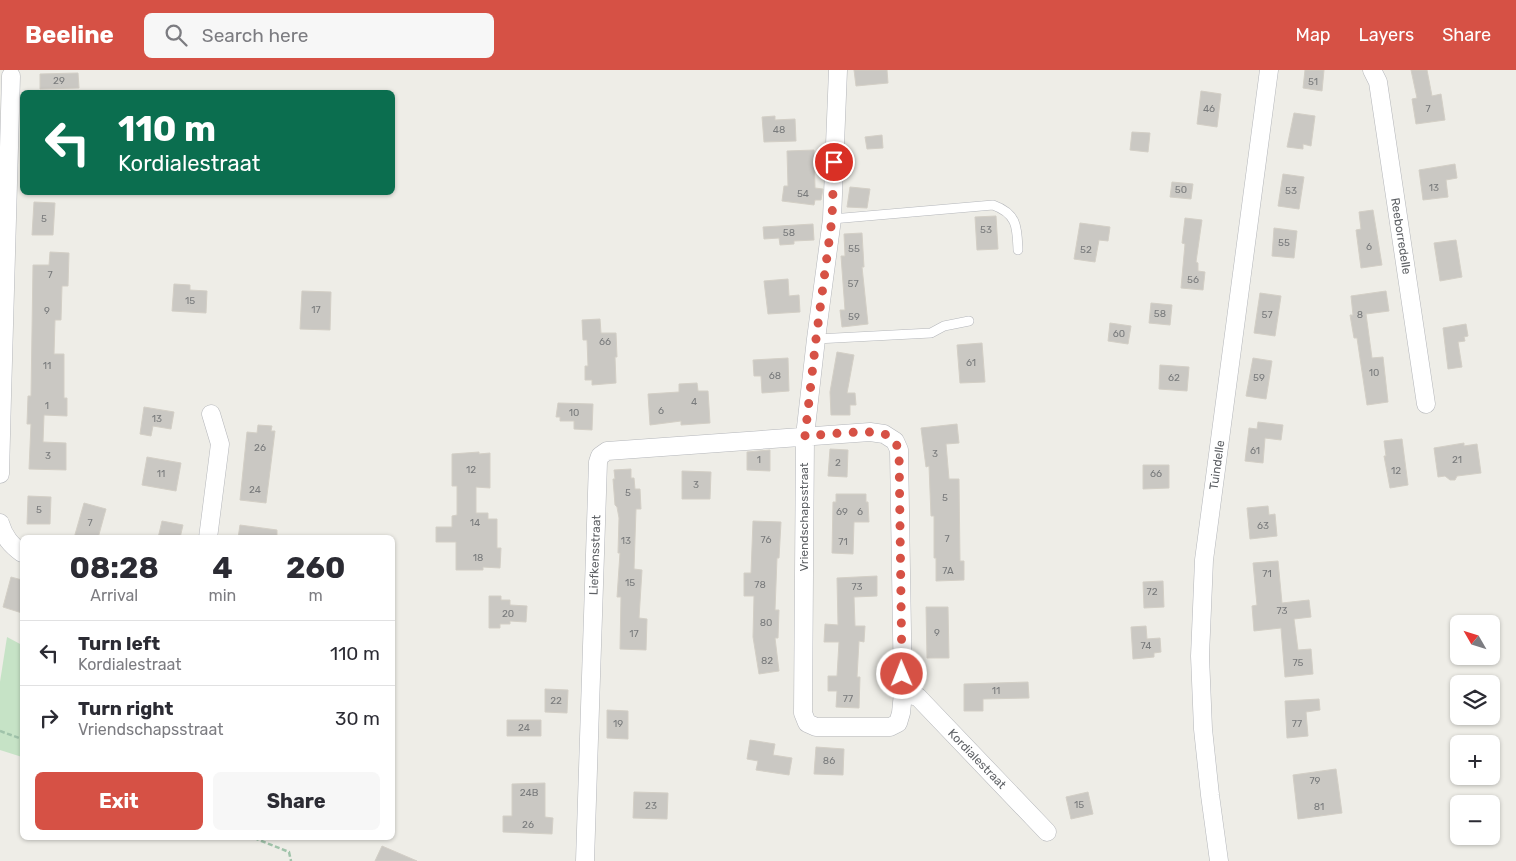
<!DOCTYPE html>
<html lang="en">
<head>
<meta charset="utf-8">
<style>
  body { margin:0; font-family:Rubik,sans-serif; background:#f7f7f7; color:#2b2b33; height:100vh; display:flex; flex-direction:column; font-size:19px; white-space:nowrap }
  * { box-sizing:border-box; margin:0 }
  p { font-size:16px; color:#7c7c81 }
  .icon { flex:none; width:28px; height:28px; fill:none; stroke:currentColor; stroke-width:2; stroke-linecap:round; stroke-linejoin:round }
  .map { position:relative; flex:1; overflow:hidden }
  .panel { position:absolute; left:20px; top:465px; width:375px; height:305px; display:flex; flex-direction:column; background:#fff; border-radius:8px; box-shadow:0 1px 4px #0004 }
  .panel>* { flex:none }
  .hud { position:absolute; left:20px; top:20px; width:375px; height:105px; border-radius:8px; box-shadow:0 1px 4px #0004; background:#0b6e4f; color:#fff; overflow:hidden }
  .needle { width:32px; rotate:309deg }
  .buttons { position:absolute; left:1450px; top:545px; display:grid; gap:10px }
  .buttons a { display:grid; place-items:center; width:50px; height:50px; border-radius:8px; background:#fff; box-shadow:0 1px 4px #0004; font-size:25px }
  .pin { position:absolute; display:grid; place-items:center; width:42px; height:42px; color:#fff; margin:-21px; border:2px solid #fff; border-radius:50%; box-shadow:0 1px 5px #0007 }
  .me { position:absolute; width:55px; margin:-28px; rotate:359deg; stroke-linejoin:round; filter:drop-shadow(0 0 4px #0008) }
  .turn { display:flex; align-items:center; gap:18px; height:105px; padding:0 15px; font-size:22px }
  .turn .icon { width:65px; height:65px; stroke-width:2.5 }
  .turn b { display:block; font-size:35px; line-height:42px }
  .eta { display:flex; justify-content:space-evenly; align-items:center; height:85px; text-align:center }
  .eta b { font-size:30px; font-weight:700; line-height:35px }
  .cta { display:flex; gap:10px; margin-top:auto; padding:10px 15px }
  .cta a { flex:1; height:58px; border-radius:8px; background:#d65145; color:#fff; font-size:20px; font-weight:700; line-height:58px; text-align:center }
  .cta a+a { background:#f7f7f7; color:#2b2b33 }
  ul { padding:0; list-style:none }
  li { display:flex; align-items:center; gap:15px; height:65px; padding:0 15px; border-top:1px solid #e1e1e2 }
  li div { flex:1 }
  li b { display:block; font-size:19px }
  li em { font-style:normal }
  header { display:flex; align-items:center; gap:30px; box-sizing:border-box; height:70px; padding:0 25px; background:#d65145; color:#fff }
  header strong { font-size:24px }
  nav { display:flex; gap:28px; margin-inline-start:auto; font-size:18px }
  .search { width:350px; height:45px; background:#f7f7f7; display:flex; align-items:center; gap:12px; box-sizing:border-box; padding:0 18px; border-radius:8px; color:#7c7c81; font-size:19px }
  .map>svg:first-child { display:block }
  .green { fill:#c6e3c6 }
  .building { fill:#cac8c3; stroke:#d3cfc6 }
  .lines { fill:none; stroke-linecap:round; stroke-linejoin:round }
  .service-casing { stroke:#b4b6ba; stroke-width:10 }
  .minor-casing { stroke:#b4b6ba; stroke-width:19 }
  .path { stroke:#a0c3aa; stroke-width:2.5; stroke-dasharray:5 2.5; stroke-linecap:butt }
  .service { stroke:#fff; stroke-width:9 }
  .minor { stroke:#fff; stroke-width:18 }
  .route { stroke:#d65145; stroke-width:9; stroke-dasharray:0 16.2 }
  .labels { text-anchor:middle; dominant-baseline:central; stroke-width:5; stroke-linejoin:round; paint-order:stroke }
  .number-label { font-size:10px; fill:#797b7c }
  .street-label { font-size:12px; fill:#5e6165; stroke:#fff }
</style>
</head>
<body>
<header>
<strong>Beeline</strong>
<div class="search"><svg class="icon" aria-label="search" viewBox="0 0 24 24"><circle cx="10" cy="10" r="6"/><path d="M15 15l6 6"/></svg>Search here</div>
<nav><a>Map</a><a>Layers</a><a>Share</a></nav>
</header>
<div class="map">
<svg width="1516" height="791" viewBox="0 0 1516 791">
  <rect width="100%" height="100%" fill="#eeede7"/>
  <path class="green" d="M7,567l15,8v112l-22,-7v-68z"/>
  <path class="building" d="M854,0h33l1,13 -32,3z
    M1305,0h19l-2,21 -19,-3z
    M1411,0h16l5,26 9,-2 4,26 -29,4 -4,-25 5,-1z
    M78,3l1,15 -39,1v-15z
    M1201,21l20,3 -4,33 -20,-3z
    M1294,43l21,3 -4,30 -8,-2v5l-16,-2z
    M775,46v4l20,-1 1,22 -32,1 -2,-25z
    M1132,62l18,1 -2,19 -18,-2z
    M882,65l1,13 -16,1 -2,-12z
    M814,80l1,38 8,1 -2,11h-6l-1,5 -32,-4 2,-15h4l-1,-35z
    M1455,94l2,14 -11,2 2,17 -25,3 -4,-30z
    M1283,104l21,3 -5,32 -21,-3z
    M1172,112l21,2 -2,15 -21,-2z
    M850,117l20,2 -3,19 -20,-1z
    M34,132l21,1 -2,32h-21z
    M1373,140l9,55 -21,3 -5,-38 5,-1 -2,-17z
    M996,146l2,33 -21,1 -2,-33z
    M1185,148l17,2 -6,42 2,1v8l7,1 -2,18 -22,-2 4,-44 -3,-1z
    M1080,153l30,4 -2,14 -9,-1 -4,22 -21,-3z
    M813,154l1,16 -20,1v3l-14,1 -1,-7 -15,1 -1,-12z
    M1274,158l23,3 -3,27 -22,-2z
    M862,163l2,34h-2l6,57 -26,3 -2,-17h5l-4,-54h4l-1,-22z
    M1456,170l6,37 -22,4 -6,-38z
    M50,182l19,1 -1,33h-6l-1,34h-6l-1,34h10v44h3v18l-23,-1 -1,27 23,1v27l-37,-1 2,-45h-4l1,-28h3l2,-131h16z
    M788,209l1,17 10,-1 1,17 -32,2 -4,-33z
    M174,214l16,1v5l17,1 -1,22 -34,-2z
    M302,221l29,1 -1,38 -30,-1z
    M1386,221l3,20 -23,3 6,44 11,-1 5,45 -21,3 -10,-67h-3l-4,-23h3l-2,-19z
    M1260,223l21,3 -6,40 -21,-3z
    M1151,233l21,2 -2,20 -21,-2z
    M600,249l1,14h15l1,24h-2l1,26 -24,2v-5h-7v-14h3l-1,-26h-4l-1,-20z
    M1110,253l21,3 -3,18 -20,-3z
    M1466,254l2,12 -4,1 1,4 -7,1 4,25 -14,2 -5,-41z
    M982,273l3,39 -25,1 -3,-38z
    M837,282l17,3 -7,38h8l1,12h-6v10h-19l-1,-23z
    M788,288l1,33 -27,2 -1,-17h-7l-1,-16z
    M1253,288l19,3 -6,38 -20,-3z
    M1160,295l29,2 -2,24 -28,-2z
    M697,313l1,8h10l2,32 -29,2v-4l-31,4 -2,-31 31,-2v-8z
    M558,333l35,1 -1,26 -18,-1v-8h-14v-4h-4z
    M144,337l30,5 -3,17 -18,-3 -2,10 -11,-2z
    M1258,352l25,3 -2,15 -16,-2 -2,25 -18,-2 4,-33 8,1z
    M957,354l2,19 -13,1 3,35h10l1,82h4v19l-28,1v-23h-2v-42h-3l-2,-50 -3,1 -5,-39z
    M258,355l14,1 -1,5h4l-9,72 -26,-3 7,-68 10,1z
    M1402,369l6,46 -18,3 -6,-32h2l-2,-15z
    M1464,373v3l13,-2 4,29 -24,3 -2,4h-5l-5,-4 -7,1 -4,-29z
    M830,379l18,1 -1,27 -19,-1z
    M770,380v21l-23,-1v-18z
    M479,382v2l11,-1v35l-14,-1v26h12v6h9v29h4l-1,20 -17,-1v3h-27v-28h-20v-15h16v-11l5,-1v-29h-5v-32z
    M147,387l34,6 -5,28 -34,-6z
    M1143,395h26v23l-26,1z
    M631,399v9h3l1,11h5l1,20h-5l-2,60 8,1 -3,48 8,1 -1,31 -26,-1 1,-52h-4l3,-44h-2l1,-35 -2,-11 -2,-2 -2,-26h2l-1,-9z
    M682,401l29,1 -1,27h-28z
    M836,424h30v8h2l1,20h-15l-1,32 -21,-1 1,-51h3z
    M28,426l23,1 -1,27h-23z
    M84,433l22,6 -8,29h-24z
    M1268,436l1,9 6,-1 2,22 -27,3 -3,-31z
    M162,451l21,4 -3,13h-22z
    M753,451l28,1 -2,36h-2l-2,52h4l-1,28h-3l4,33 -20,3 -6,-37 1,-41h-10v-23h7z
    M240,455l37,5v8h-39z
    M1278,491l4,42 27,-3 2,17 -17,2 4,31 13,-1 2,25 -28,3 -4,-49 -27,3 -2,-25 5,-1 -4,-42z
    M877,506v20l-23,1 1,29h10l-1,16 -5,-1 -2,36h3l-1,31 -23,-1 1,-16h-9v-15h9l2,-34h-15l1,-18 13,1 -1,-47z
    M11,507l11,3v33l-19,-6z
    M1163,511l1,26 -20,1 -1,-26z
    M489,526h12v4h9v5l17,1 -1,16 -16,-1v3h-10v4h-11z
    M926,537h22l1,51h-22z
    M1146,556l1,13 13,-1 1,14 -7,1v4l-21,2 -2,-32z
    M1028,612l1,16 -46,1v12h-19v-27z
    M545,619l23,1 -1,23 -22,-1z
    M1319,629l1,11 -14,2 2,24 -21,2 -2,-37z
    M607,640l21,1v28l-21,-1z
    M507,650h34v16h-34z
    M750,670l25,4 -2,11 19,3 -3,17 -33,-5 2,-9 -11,-2z
    M816,677l28,2 -1,26 -29,-1z
    M1336,699l6,44 -44,6 -5,-44z
    M545,713v34l8,1 -1,16 -49,-2v-16h9v-32z
    M634,722l34,1 -1,26 -34,-1z
    M1088,722l5,22 -22,5 -5,-22z
    M382,776l35,15h-42z"/>
  <g class="lines">
    <defs>
      <path id="service" d="M832,149l161,-14c25,9 24,23 25,45
        M816,269l115,-6 13,-7 25,-5"/>
      <path id="minor" d="M1372,0l6,12 48,322
        M0,326h2l9,-320
        M0,404l2,-78
        M0,453c4,14 11,22 22,30
        M208,468l12,-94 -9,-30
        M903,623l15,4 129,135
        M585,791l13,-399 2,-6 7,-5 263,-19 14,2 11,7 4,9 4,243 -2,20 -3,10 -8,4h-74l-9,-4 -4,-10 2,-277 11,-97 16,-120 6,-149
        M1219,791l-9,-66 -7,-66 -3,-73 4,-96 65,-490"/>
    </defs>
    <use href="#service" class="service-casing"/>
    <use href="#minor" class="minor-casing"/>
    <path class="path" d="M0,661l22,8
      M254,768l35,14 2,9"/>
    <use href="#service" class="service"/>
    <use href="#minor" class="minor"/>
  </g>
  <g class="lines">
    <path class="route" d="M834,92l-2,57 -16,120 -11,97c18,-1 64,-7 79,-2 8,2 12,9 15,16l3,224"/>
  </g>
  <g class="labels">
    <g class="number-label">
      <text x="59" y="11">29</text>
      <text x="1313" y="12">51</text>
      <text x="1209" y="39">46</text>
      <text x="1428" y="39">7</text>
      <text x="779" y="60">48</text>
      <text x="1434" y="118">13</text>
      <text x="1181" y="120">50</text>
      <text x="1291" y="121">53</text>
      <text x="803" y="124">54</text>
      <text x="44" y="149">5</text>
      <text x="986" y="160">53</text>
      <text x="789" y="163">58</text>
      <text x="1284" y="173">55</text>
      <text x="1369" y="177">6</text>
      <text x="854" y="179">55</text>
      <text x="1086" y="180">52</text>
      <text x="50" y="205">7</text>
      <text x="1193" y="210">56</text>
      <text x="853" y="214">57</text>
      <text x="190" y="231">15</text>
      <text x="316" y="240">17</text>
      <text x="47" y="241">9</text>
      <text x="1160" y="244">58</text>
      <text x="1267" y="245">57</text>
      <text x="1360" y="245">8</text>
      <text x="854" y="247">59</text>
      <text x="1119" y="264">60</text>
      <text x="605" y="272">66</text>
      <text x="971" y="293">61</text>
      <text x="47" y="296">11</text>
      <text x="1374" y="303">10</text>
      <text x="775" y="306">68</text>
      <text x="1174" y="308">62</text>
      <text x="1259" y="308">59</text>
      <text x="694" y="332">4</text>
      <text x="47" y="336">1</text>
      <text x="661" y="341">6</text>
      <text x="574" y="343">10</text>
      <text x="157" y="349">13</text>
      <text x="260" y="378">26</text>
      <text x="1255" y="381">61</text>
      <text x="935" y="384">3</text>
      <text x="48" y="386">3</text>
      <text x="759" y="390">1</text>
      <text x="1457" y="390">21</text>
      <text x="838" y="393">2</text>
      <text x="471" y="400">12</text>
      <text x="1396" y="401">12</text>
      <text x="161" y="404">11</text>
      <text x="1156" y="404">66</text>
      <text x="696" y="415">3</text>
      <text x="255" y="420">24</text>
      <text x="628" y="423">5</text>
      <text x="945" y="428">5</text>
      <text x="39" y="440">5</text>
      <text x="842" y="442">69</text>
      <text x="860" y="442">6</text>
      <text x="90" y="453">7</text>
      <text x="475" y="453">14</text>
      <text x="1263" y="456">63</text>
      <text x="947" y="469">7</text>
      <text x="766" y="470">76</text>
      <text x="626" y="471">13</text>
      <text x="843" y="472">71</text>
      <text x="478" y="488">18</text>
      <text x="948" y="501">7A</text>
      <text x="1267" y="504">71</text>
      <text x="630" y="513">15</text>
      <text x="760" y="515">78</text>
      <text x="857" y="517">73</text>
      <text x="1152" y="522">72</text>
      <text x="1282" y="541">73</text>
      <text x="508" y="544">20</text>
      <text x="766" y="553">80</text>
      <text x="937" y="563">9</text>
      <text x="634" y="564">17</text>
      <text x="1146" y="576">74</text>
      <text x="767" y="591">82</text>
      <text x="1298" y="593">75</text>
      <text x="996" y="621">11</text>
      <text x="848" y="629">77</text>
      <text x="556" y="631">22</text>
      <text x="618" y="654">19</text>
      <text x="1297" y="654">77</text>
      <text x="524" y="658">24</text>
      <text x="829" y="691">86</text>
      <text x="1315" y="711">79</text>
      <text x="529" y="723">24B</text>
      <text x="1079" y="735">15</text>
      <text x="651" y="736">23</text>
      <text x="1319" y="737">81</text>
      <text x="528" y="755">26</text>
    </g>
    <g class="street-label">
      <text transform="translate(1401 166) rotate(81)">Reeborredelle</text>
      <text transform="translate(1217 395) rotate(-82)">Tuindelle</text>
      <text transform="translate(804 447) rotate(-90)">Vriendschapsstraat</text>
      <text transform="translate(595 485) rotate(-88)">Liefkensstraat</text>
      <text transform="translate(977 689) rotate(46)">Kordialestraat</text>
    </g>
  </g>
</svg>
<div class="buttons">
<a><svg class="needle" viewBox="-14 -14 28 28"><path d="M0-13l5 13h-10z" fill="#e53935"/><path d="M0 13l5-13h-10z" fill="#7c7c81"/></svg></a>
<a><svg class="icon" aria-label="layers" viewBox="0 0 24 24"><path d="M12 4l9 5-9 5-9-5zM3 14l9 5 9-5"/></svg></a>
<a>+</a>
<a>−</a>
</div>
<div class="pin" style="left:834px;top:92px;background:#d93025"><svg class="icon" aria-label="arrive" viewBox="0 0 24 24"><path d="M6 21V4h12l-3 4 3 4H6"/></svg></div>
<svg class="me" style="left:902px;top:604px" viewBox="-20 -20 40 40"><circle r="17" fill="#d65145" stroke="#fff" stroke-width="3"/><path d="M0-11L8 9 0 5-8 9z" fill="#fff"/></svg>
<div class="hud">
<div class="turn"><svg class="icon" aria-label="left" viewBox="0 0 24 24"><path d="M17 20v-9H6M10 6l-5 5 5 5"/></svg><div><b>110 m</b>Kordialestraat</div></div>
</div>
<section class="panel">
<div class="eta">
<div><b>08:28</b><p>Arrival</p></div>
<div><b>4</b><p>min</p></div>
<div><b>260</b><p>m</p></div>
</div>
<ul>
<li><svg class="icon" aria-label="left" viewBox="0 0 24 24"><path d="M17 20v-9H6M10 6l-5 5 5 5"/></svg><div><b>Turn left</b><p>Kordialestraat</p></div><em>110 m</em></li>
<li><svg class="icon" aria-label="right" viewBox="0 0 24 24"><path d="M7 20v-9h11M14 6l5 5-5 5"/></svg><div><b>Turn right</b><p>Vriendschapsstraat</p></div><em>30 m</em></li>
</ul>
<div class="cta"><a>Exit</a><a>Share</a></div>
</section>
</div>
</body>
</html>
